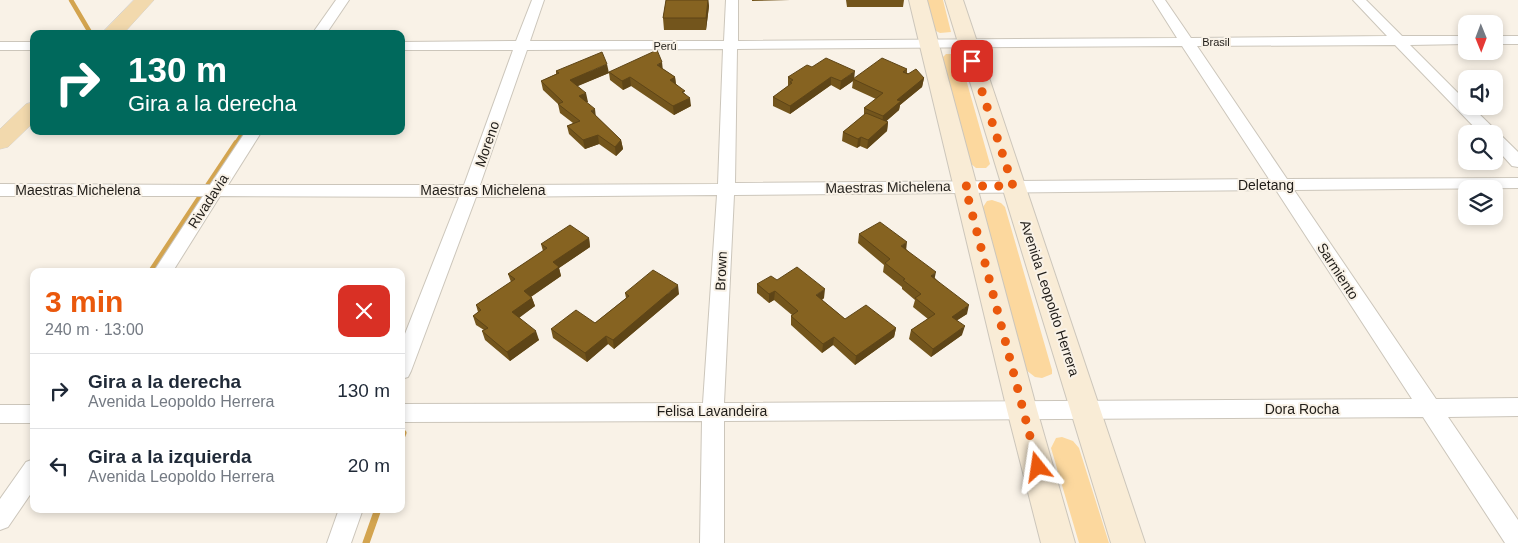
<!DOCTYPE html>
<html lang="es">
<head>
<meta charset="utf-8">
<style>
  body { margin:0; font-family:Helvetica,sans-serif; background:#f6f6f7; color:#1f2937; height:100vh; display:flex; flex-direction:column; font-size:19px; white-space:nowrap }
  * { box-sizing:border-box; margin:0 }
  p { font-size:16px; color:#747a83 }
  .icon { flex:none; width:28px; height:28px; fill:none; stroke:currentColor; stroke-width:2; stroke-linecap:round; stroke-linejoin:round }
  .map { position:relative; flex:1; overflow:hidden }
  .side { position:absolute; left:30px; top:268px; width:375px; height:245px; display:flex; flex-direction:column; background:#fff; border-radius:10px; box-shadow:0 2px 8px #0003 }
  .side>* { flex:none }
  .banner { position:absolute; left:30px; top:30px; width:375px; height:105px; border-radius:10px; box-shadow:0 2px 8px #0003; background:#00695c; color:#fff; overflow:hidden }
  .needle { width:32px; rotate:179deg }
  .controls { position:absolute; left:1458px; top:15px; display:grid; gap:10px }
  .controls a { display:grid; place-items:center; width:45px; height:45px; border-radius:10px; background:#fff; box-shadow:0 2px 8px #0003; font-size:25px }
  .pin { position:absolute; display:grid; place-items:center; width:42px; height:42px; color:#fff; margin:-21px; border-radius:10px; box-shadow:0 2px 8px #0006 }
  .me { position:absolute; width:55px; margin:-28px; rotate:345deg; stroke-linejoin:round; filter:drop-shadow(0 0 4px #0008) }
  .turn { display:flex; align-items:center; gap:18px; height:105px; padding:0 15px; font-size:22px }
  .turn .icon { width:65px; height:65px; stroke-width:2.5 }
  .turn b { display:block; font-size:35px; line-height:42px }
  .round { display:grid; place-items:center; flex:none; width:52px; height:52px; border-radius:10px; background:#f6f6f7 }
  .headline { display:flex; align-items:center; justify-content:space-between; height:85px; padding:0 15px }
  h1 { font-size:30px; font-weight:700; line-height:38px; color:#ea580c }
  ul { padding:0; list-style:none }
  li { display:flex; align-items:center; gap:15px; height:75px; padding:0 15px; border-top:1px solid #e0e1e3 }
  li div { flex:1 }
  li b { display:block; font-size:19px }
  li em { font-style:normal }
  .map>svg:first-child { display:block }
  .green { fill:#fcd89e }
  .lines { fill:none; stroke-linecap:round; stroke-linejoin:round }
  .stream-far2 { stroke:#d3a44f; stroke-width:4.5 }
  .stream-far1 { stroke:#d3a44f; stroke-width:5.5 }
  .stream { stroke:#d3a44f; stroke-width:7 }
  .street-casing { stroke:#ccc6bb; stroke-width:2 }
  .secondary-casing { stroke:#ccc6bb; stroke-width:2 }
  .primary-casing { stroke:#d2d2d1; stroke-width:1 }
  .street { fill:#fff; fill-rule:evenodd }
  .secondary { fill:#f9ecd6; fill-rule:evenodd }
  .primary { fill:#f2d9ad; fill-rule:evenodd }
  .wall { fill:#73551c }
  .shaded-wall { fill:#5e4517 }
  .building { fill:#866321; stroke:#5e4517 }
  .route { stroke:#ea580c; stroke-width:9; stroke-dasharray:0 16.2 }
  .labels { text-anchor:middle; dominant-baseline:central; stroke-width:4; stroke-linejoin:round; paint-order:stroke }
  .far-street-label { font-size:11px; fill:#201d19; stroke:#f9f2e7 }
  .street-label { font-size:14px; fill:#201d19; stroke:#f9f2e7 }
</style>
</head>
<body>
<div class="map">
<svg width="1518" height="543" viewBox="0 0 1518 543">
  <rect width="100%" height="100%" fill="#f9f2e7"/>
  <path class="green" d="M927,0h16l8,32 -11,1 -6,-3z
    M946,54h8l6,4 30,106 -4,4h-10l-6,-5 -28,-105z
    M992,200l9,3 4,4 47,163v4l-10,4 -7,-1 -9,-7 -43,-163 4,-6z
    M1062,437l11,4 6,7 30,95h-30l-28,-95 5,-10z"/>
  <g class="lines">
    <path class="stream-far2" d="M71,0l20,34
      M235,145l9,-14"/>
    <path class="stream-far1" d="M208,185l28,-42
      M151,271l49,-74"/>
    <path class="stream" d="M401,438l2,-5
      M366,543l12,-34"/>
    <defs>
      <path id="street" d="M336,0h13l-23,34h-14z
        M532,0h12l-14,41h194l2,-41h12v41l439,-3 -24,-38h12l26,38 196,-2 -34,-36h13l36,36h64v8l-56,1 56,56v5h5l47,46v15l-6,-1 -18,-20v-12h-13l-86,-89 -198,1 90,133 231,-1v10l-224,2 142,209 82,-1v18l-70,1 70,103v23h-13l-82,-126 -699,4v122h-24l2,-122 -301,1v-18l302,-1 14,-208 -241,2 -65,174 -3,6 -7,2v-35l58,-147 -239,-1 -47,75h-19l49,-75h-203v-12l210,1 36,-54h16l-34,54h236l49,-135h-112v-8l115,-1zM1182,46l87,133 -534,4 2,-134zM723,49l-5,135 -238,1 47,-135zM1276,190l136,209 -688,4 10,-208z
        M1494,36h24v8h-24z
        M0,42h34v8h-34z
        M0,405h34v18h-34z
        M34,459v30l-26,38 -8,3v-31l26,-37z
        M339,509h24l-12,34h-24z"/>
      <path id="secondary" d="M909,0h18l110,410 38,133h-34l-34,-133z
        M945,0h18l182,543h-34z"/>
      <path id="primary" d="M134,0h20l-31,34h-22z
        M34,102v20l-26,25 -8,2v-20l26,-25z"/>
    </defs>
    <use href="#street" class="street-casing"/>
    <use href="#secondary" class="secondary-casing"/>
    <use href="#primary" class="primary-casing"/>
    <use href="#street" class="street"/>
    <use href="#secondary" class="secondary"/>
    <use href="#primary" class="primary"/>
  </g>
  <path class="wall" d="M666,0h42l1,6 -3,24h-42l-1,-12z
    M752,0h38l-38,1z
    M846,0h58l-1,7h-56z
    M812,67l42,12 53,-10v4l17,5 -2,9 -22,18 -1,5 -13,11 2,1 -1,9 -20,18 -7,-3 -3,2 -15,-7 1,-9 21,-17v-7l12,-9 -24,-11 1,-7 -13,9 -9,-5 -41,29 -17,-8v-9l15,-11v-9z
    M663,69l12,8 1,7 9,10 6,12 -17,9 -43,-29 -8,4 -13,-10 -1,-7 -32,13 11,16h-2l10,14 25,24 2,9 -7,7 -17,-12 -14,5 -16,-15 -2,-8 6,-3 -13,-10 -2,-9 -15,-14 -2,-9 15,-7v-3l53,1z
    M859,234l47,15 29,29 32,36 -10,6 5,15 -31,22 -22,-18 2,-9 17,-11 -15,-12 2,-7 -13,-11v-2l-19,-15 1,-7 -26,-22z
    M589,238l1,9 -31,21 2,8 -30,21 1,1 3,8 -16,11 20,23 -29,21 -25,-21 -3,-9 2,-1 -8,-5 -3,-9 5,-4 -2,-7 35,-23 -3,-8 35,-23 -2,-7z
    M777,280l47,18 -2,2 23,19 51,9 -2,9 -39,28 -22,-20 -11,8 -31,-28v-9l1,-1 -18,-15 -5,3 -12,-10v-9z
    M625,293l54,1 -65,55 -6,-5 -21,18 -34,-24 -2,-9 44,-6 31,-25z"/>
  <path class="shaded-wall" d="M708,0l1,6 -3,24v-12z
    M662,62l1,9 -6,-6z
    M607,64l2,9 -38,16 -1,-9z
    M855,71l-1,9 -1,-1v2l-13,9 1,-9z
    M630,77l1,9 -8,4 -1,-9z
    M675,77l1,9 -6,-6z
    M831,77v8l-41,29v-8z
    M924,78l-2,9 -22,18 -1,5 -17,15 1,-9 14,-16z
    M586,93l2,9 -7,3 -2,-9z
    M690,98l1,8 -17,9 -1,-9z
    M595,109l1,9 -5,-7z
    M888,122l-1,9 -20,18 1,-9z
    M598,135l1,9 -14,5 -2,-9z
    M861,137l-1,9 -3,2 1,-9z
    M621,140l2,9 -7,7 -1,-9z
    M589,238l1,9 -31,21 2,8 -35,24 -2,-9 29,-29z
    M907,242l-1,9 -5,-5z
    M936,272l-2,9 -3,-5z
    M678,285l1,9 -65,55 -1,-9z
    M825,289l-1,9 -9,6 1,-9z
    M775,291l-1,9 -5,3v-9z
    M532,298l3,8 -20,15 -3,-9z
    M969,305l-2,9 -17,11 2,-8z
    M965,326l-3,9 -31,22 2,-8z
    M896,328l-2,9 -39,28 1,-9z
    M536,331l3,9 -29,21 -3,-9z
    M606,336l2,8 -21,18 -2,-9z
    M834,337l-1,8 -11,8 1,-9z"/>
  <path class="building" d="M666,0h42l-2,18h-43z
    M657,50l5,12 -5,3 18,12 -5,3 15,11 -3,1 8,6 -17,8 -43,-29 -8,4 -13,-9z
    M602,52l5,12 -37,16 16,13 -7,3 16,13 -4,2 30,29 -6,7 -17,-12 -15,5 -16,-14 13,-5 -22,-17 5,-2 -22,-21 18,-8 -3,-2z
    M826,58l29,13 -14,10 -10,-4 -41,29 -17,-9 19,-14 -2,-1 3,-2 -5,-3 19,-12 5,2z
    M882,58l25,11 -4,3 5,2 8,-5 8,9 -27,22 4,1 -18,15 -19,-8 19,-15 -30,-14z
    M866,113l22,9 -20,18 -7,-3 -3,2 -15,-7z
    M880,222l27,20 -6,4 35,26 -5,4 38,29 -17,12 13,9 -32,23 -22,-19 24,-16 -20,-16 6,-4 -18,-14 2,-1 -20,-16 5,-4 -31,-25z
    M570,225l19,13 -36,24 6,5 -35,24 8,7 -20,14 24,19 -29,21 -25,-21 6,-3 -15,-12 8,-6 -5,-5 39,-26 -7,-5 39,-26 -6,-4z
    M797,267l28,22 -9,6 29,24 21,-14 30,23 -40,28 -22,-19 -11,7 -32,-28 7,-5 -23,-20 -6,3 -12,-10 14,-8 6,4z
    M653,270l25,15 -65,55 -7,-4 -21,17 -34,-24 25,-19 19,13 34,-27 -4,-3z"/>
  <g class="lines">
    <path class="route" d="M972,61l41,125h-48l73,281"/>
  </g>
  <g class="labels">
    <g class="far-street-label">
      <text x="1216" y="42">Brasil</text>
      <text x="665" y="46">Perú</text>
    </g>
    <g class="street-label">
      <text transform="translate(487 144) rotate(-71)">Moreno</text>
      <text x="1266" y="185">Deletang</text>
      <text transform="translate(888 187) rotate(-1)">Maestras Michelena</text>
      <text x="78" y="190">Maestras Michelena</text>
      <text x="483" y="190">Maestras Michelena</text>
      <text transform="translate(208 201) rotate(-57)">Rivadavia</text>
      <text transform="translate(721 271) rotate(-87)">Brown</text>
      <text transform="translate(1338 271) rotate(57)">Sarmiento</text>
      <text transform="translate(1050 298) rotate(72)">Avenida Leopoldo Herrera</text>
      <text x="1302" y="409">Dora Rocha</text>
      <text x="712" y="411">Felisa Lavandeira</text>
    </g>
  </g>
</svg>
<div class="controls">
<a><svg class="needle" viewBox="-14 -14 28 28"><path d="M0-13l5 13h-10z" fill="#e53935"/><path d="M0 13l5-13h-10z" fill="#747a83"/></svg></a>
<a><svg class="icon" aria-label="sound" viewBox="0 0 24 24"><path d="M4 9h4l5-4v14l-5-4H4zM17 9q2 3 0 6"/></svg></a>
<a><svg class="icon" aria-label="search" viewBox="0 0 24 24"><circle cx="10" cy="10" r="6"/><path d="M15 15l6 6"/></svg></a>
<a><svg class="icon" aria-label="layers" viewBox="0 0 24 24"><path d="M12 4l9 5-9 5-9-5zM3 14l9 5 9-5"/></svg></a>
</div>
<div class="pin" style="left:972px;top:61px;background:#d93025"><svg class="icon" aria-label="arrive" viewBox="0 0 24 24"><path d="M6 21V4h12l-3 4 3 4H6"/></svg></div>
<svg class="me" style="left:1038px;top:467px" viewBox="-20 -20 40 40"><path d="M0-17L14 15 0 8-14 15z" fill="#ea580c" stroke="#fff" stroke-width="4"/></svg>
<div class="banner">
<div class="turn"><svg class="icon" aria-label="right" viewBox="0 0 24 24"><path d="M7 20v-9h11M14 6l5 5-5 5"/></svg><div><b>130 m</b>Gira a la derecha</div></div>
</div>
<section class="side">
<div class="headline"><div><h1>3 min</h1><p>240 m · 13:00</p></div><a class="round" style="background:#d93025;color:#fff"><svg class="icon" aria-label="close" viewBox="0 0 24 24"><path d="M6 6l12 12M18 6L6 18"/></svg></a></div>
<ul>
<li><svg class="icon" aria-label="right" viewBox="0 0 24 24"><path d="M7 20v-9h11M14 6l5 5-5 5"/></svg><div><b>Gira a la derecha</b><p>Avenida Leopoldo Herrera</p></div><em>130 m</em></li>
<li><svg class="icon" aria-label="left" viewBox="0 0 24 24"><path d="M17 20v-9H6M10 6l-5 5 5 5"/></svg><div><b>Gira a la izquierda</b><p>Avenida Leopoldo Herrera</p></div><em>20 m</em></li>
</ul>
</section>
</div>
</body>
</html>
